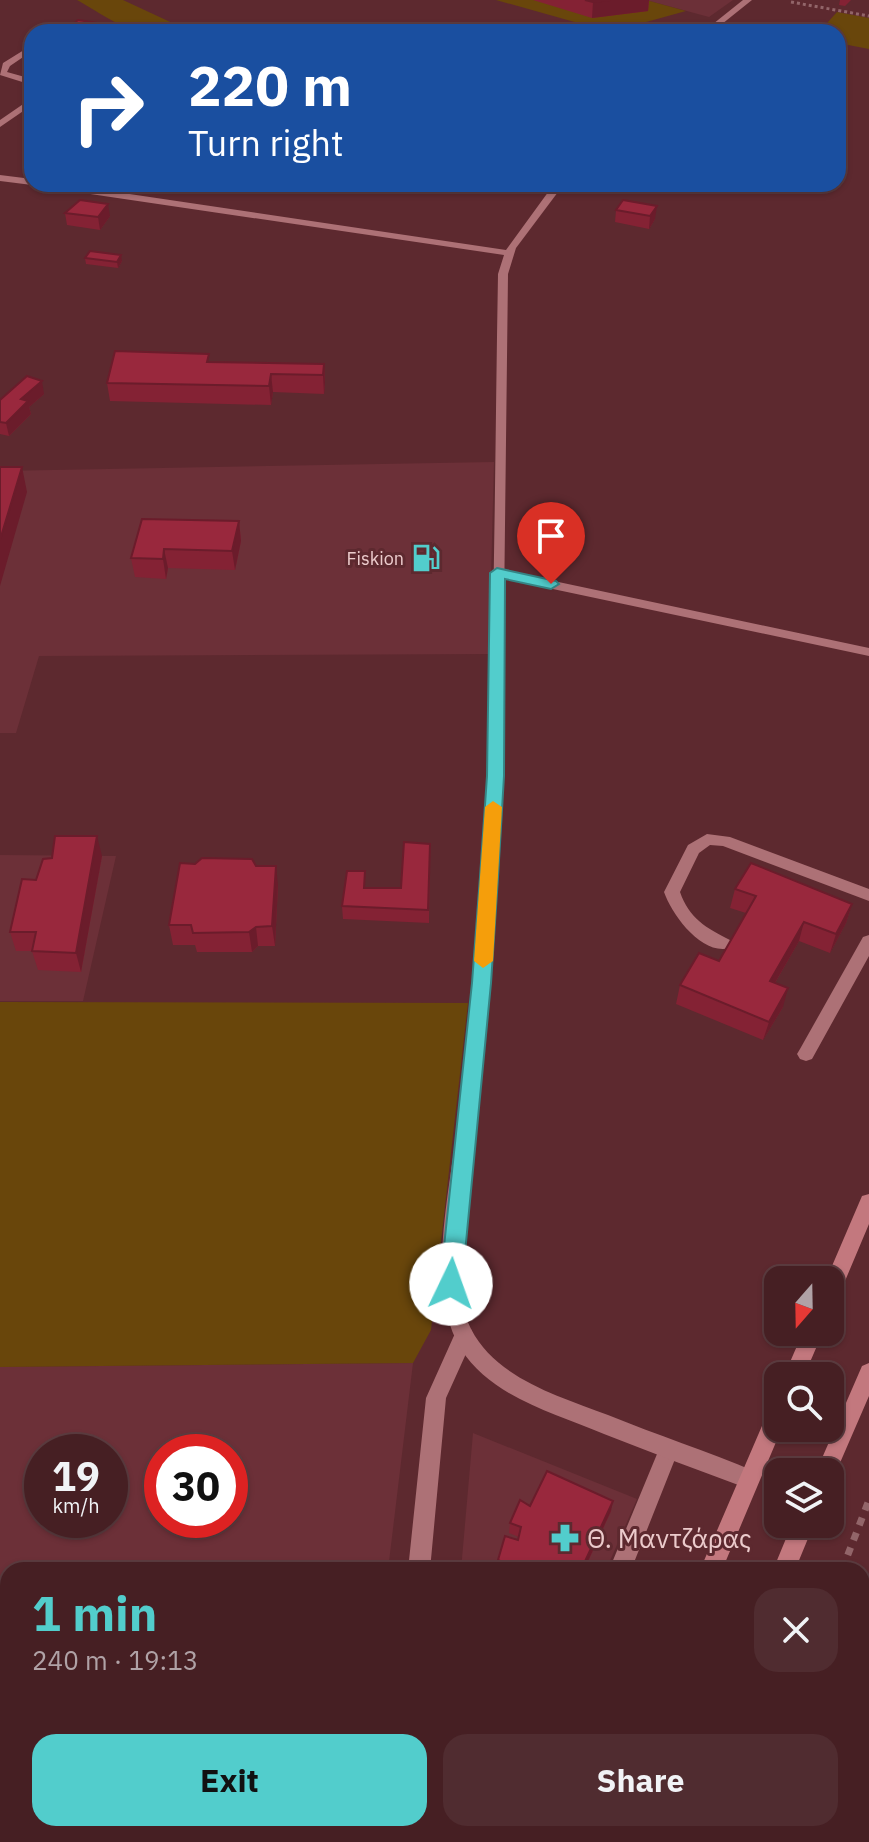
<!DOCTYPE html>
<html lang="en">
<head>
<meta charset="utf-8">
<style>
  body { margin:0; font-family:"IBM Plex Sans",sans-serif; background:#502c30; color:#f1f3f6; height:100vh; display:flex; flex-direction:column; font-size:30px; white-space:nowrap }
  * { box-sizing:border-box; margin:0 }
  p { font-size:26px; color:#b0a2a6 }
  .icon { flex:none; width:44px; height:44px; fill:none; stroke:currentColor; stroke-width:2; stroke-linecap:round; stroke-linejoin:round }
  .map { position:relative; flex:1; overflow:hidden }
  .panel { position:absolute; left:0px; top:1562px; width:870px; height:280px; display:flex; flex-direction:column; background:#461f23; border-radius:24px 24px 0 0; box-shadow:0 2px 6px #0004,0 0 0 2px #5e3d41 }
  .panel>* { flex:none }
  .banner { position:absolute; left:24px; top:24px; width:822px; height:168px; border-radius:24px; box-shadow:0 2px 6px #0004,0 0 0 2px #5e3d41; background:#1a4fa0; color:#fff; overflow:hidden }
  .needle { width:52px; rotate:200deg }
  .tools { position:absolute; left:764px; top:1266px; display:grid; gap:16px }
  .tools a { display:grid; place-items:center; width:80px; height:80px; border-radius:16px; background:#461f23; box-shadow:0 2px 6px #0004,0 0 0 2px #5e3d41; font-size:40px }
  .speed { position:absolute; left:24px; top:1434px; display:flex; gap:16px; font-size:40px; font-weight:700; text-align:center }
  .speed>* { display:grid; place-content:center; width:104px; height:104px; border-radius:50%; background:#461f23; box-shadow:0 2px 6px #0004,0 0 0 2px #5e3d41; line-height:1 }
  .speed small { font-size:20px; font-weight:400 }
  .speed .limit { border:12px solid #d22; background:#fff; color:#111 }
  .pin { position:absolute; display:grid; place-items:center; width:68px; height:68px; color:#fff; margin:-82px -34px; border-radius:50% 50% 50% 0; rotate:-45deg; box-shadow:0 0 8px #0007 }
  .pin .icon { rotate:45deg }
  .me { position:absolute; width:88px; margin:-44px; rotate:3deg; stroke-linejoin:round; filter:drop-shadow(0 0 6px #0008) }
  .turn { display:flex; align-items:center; gap:28px; height:168px; padding:0 32px; font-size:36px }
  .turn .icon { width:104px; height:104px; stroke-width:2.5 }
  .turn b { display:block; font-size:56px; line-height:68px }
  .round { display:grid; place-items:center; flex:none; width:84px; height:84px; border-radius:24px; background:#502c30 }
  .head { display:flex; align-items:center; justify-content:space-between; height:136px; padding:0 32px }
  h1 { font-size:48px; font-weight:800; line-height:60px; color:#52cdcc }
  .primary-button { display:flex; gap:16px; margin-top:auto; padding:16px 32px }
  .primary-button a { flex:1; height:92px; border-radius:24px; background:#52cdcc; color:#111; font-size:32px; font-weight:800; line-height:92px; text-align:center }
  .primary-button a+a { background:#502c30; color:#f1f3f6 }
  .map>svg:first-child { display:block }
  .built { fill:#6c3038; fill-rule:evenodd }
  .green { fill:#69460b }
  .lines { fill:none; stroke-linecap:round; stroke-linejoin:round }
  .path-far1 { stroke:#926569; stroke-width:3; stroke-dasharray:3 3; stroke-linecap:butt }
  .path { stroke:#926569; stroke-width:7; stroke-dasharray:8 8; stroke-linecap:butt }
  .service { fill:#ad7176; fill-rule:evenodd }
  .minor { fill:#ad7176; fill-rule:evenodd }
  .tertiary { fill:#ad7176; fill-rule:evenodd }
  .secondary { fill:#c3787e; fill-rule:evenodd }
  .trunk { fill:#e6848c; fill-rule:evenodd }
  .wall { fill:#842234 }
  .shaded-wall { fill:#6b1c2b }
  .building { fill:#99283d; stroke:#6b1c2b; stroke-width:2 }
  .route { fill:#52cdcc; stroke:#358585; stroke-width:2 }
  .slow { fill:#f59e0b }
  .labels { text-anchor:middle; dominant-baseline:central; stroke-width:6; stroke-linejoin:round; paint-order:stroke }
  .far-poi-label { font-size:18px; fill:#eccbcc; stroke:#5d292f; text-anchor:end }
  .near-poi-label { font-size:26px; fill:#eccbcc; stroke:#5d292f; text-anchor:start }
</style>
</head>
<body>
<div class="map">
<svg width="869" height="1842" viewBox="0 0 869 1842">
  <rect width="100%" height="100%" fill="#5d292f"/>
  <path class="built" d="M646,0h87l-24,17z
    M494,462l-5,192 -450,2 -23,77h-16v-262z
    M0,855l116,1 -33,145h-83z
    M413,1363l-25,207h-380v264h349l-1,8h-356v-475zM42,1452h68v68h-68zM162,1452h68v68h-68z
    M473,1433l164,66 -31,71h-145z
    M869,1634v160l-7,-1v-140z"/>
  <path class="green" d="M77,0h46l58,27c-36,21 -73,-10 -104,-27z
    M496,0h150l40,11 -76,21z
    M837,12l32,6v31l-31,-6v-11h-19z
    M0,1002l468,1 -37,327 -18,33 -413,4z"/>
  <g class="lines">
    <path class="path-far1" d="M791,2l78,14"/>
    <path class="path" d="M842,1570l27,-70
      M741,1842l2,-8"/>
    <path class="service" d="M32,45v6l-22,15 -3,6 25,7v6l-32,-10 3,-12z
      M32,98v7l-32,22v-7z
      M707,834l23,3 139,52v12l-146,-55 -13,-1 -11,8 -19,39c9,26 26,36 50,48l2,4 -2,4c-28,8 -58,-33 -66,-56l24,-47z
      M869,935v21l-57,103 -6,2 -6,-2 -3,-5 3,-5 63,-112z
      M464,1327l7,2 3,7 -28,62 -16,172h-22l18,-172 31,-69z
      M669,1439l7,3 3,7 -48,121h-22l53,-128z
      M381,1834h24v8h-24z
      M502,1834h24l-3,8h-24z"/>
    <path class="minor" d="M743,0h9l-40,32h-9z
      M0,175l32,4v5h3l-3,1 -32,-4z
      M38,184h24l444,66 48,-66h10l-48,64 -8,26 -6,502 -12,207 -29,280c0,22 0,46 10,66 26,50 88,67 137,86 49,20 99,36 148,57l4,7 -4,7 -7,3c-48,-18 -97,-36 -145,-55 -50,-21 -113,-37 -143,-85 -36,-58 -11,-157 -4,-222 14,-117 26,-234 31,-352 7,-166 7,-334 10,-501l6,-19 -461,-68z"/>
    <path class="tertiary" d="M497,569l372,79v8l-377,-80v-6z"/>
    <path class="secondary" d="M869,1194v30l-32,76 -7,3v-23h-4l36,-84z
      M803,1332h20l-19,44h-20z
      M869,1363v33l-36,83 -3,2v-9h-14l46,-106z
      M778,1402v26h4l-60,142h-22l71,-165z
      M792,1524h22l-19,46h-22z
      M594,1834h24l-3,8h-24z
      M664,1834h24l-3,8h-24z"/>
    <path class="trunk" d="M555,1834h36l-4,8h-36z
      M682,1834h34l-1,8h-34z"/>
  </g>
  <path class="wall" d="M533,0h116l-1,11 -56,7z
    M840,0h11l-6,6 -6,-1z
    M623,200l32,19 -6,10 -34,-7 1,-12z
    M65,213l45,3 -10,14 -33,-5z
    M85,258l37,3 -4,7 -32,-4z
    M210,362l114,2 1,19 -1,11 -51,-2 -2,13 -161,-4 -3,-18z
    M44,394l-15,13 2,7 -22,22 -9,-2v-34z
    M239,521l2,20 -6,29 -67,-2 -2,11 -31,-2 -4,-19z
    M430,844l-1,79 -86,-4 -1,-13 23,-18h36z
    M102,856l-21,116 -43,-2 -6,-19h-16l-6,-19 26,-52z
    M256,866l22,19 -3,61h-17l-6,6h-55l-2,-7h-22l-4,-20z
    M735,889l117,15 -6,19 -16,30 -31,-12 -24,42 8,24 -20,33 -87,-36 4,-19 39,-24 27,-48 -16,-5z
    M530,1506l81,5 -27,59 -87,-1 1,-9 20,-20 1,-3 -10,-4 1,-10z
    M0,1680l8,1v153h17l-2,8 -23,-4z
    M35,1834h52l-2,8h-43z
    M227,1834h57l-1,5z"/>
  <path class="shaded-wall" d="M610,0h39l-1,11 -56,7 1,-16z
    M104,24l1,8h-13z
    M108,204l2,12 -10,14 -2,-13z
    M657,206l-2,13 -6,10 1,-13z
    M121,255l1,6 -4,7 -1,-6z
    M324,364l1,19 -1,11 -1,-19z
    M271,374l2,18 -2,13 -2,-19z
    M42,381l2,13 -15,13 2,7 -22,22 -3,-13 15,-24z
    M22,467l5,25 -27,94v-46z
    M239,521l2,20 -6,29 -3,-19z
    M164,549l4,19 -2,11 -3,-20z
    M97,836l5,20 -21,116 -5,-19z
    M276,866l2,19 -3,61 -3,-20z
    M852,904l-6,19 -16,30 6,-19z
    M804,922l-5,19 -34,59 5,-19z
    M256,927l2,19 -6,6 -3,-20z
    M788,988l-5,19 -20,33 6,-18z
    M613,1501l-2,10 -27,59h-3z
    M15,1834h10l-2,8z
    M75,1834h12l-2,8h-11z"/>
  <path class="building" d="M585,0h25l-17,2z
    M78,20l26,4 -12,8h-42l7,-4 9,2z
    M210,27l24,5h-31z
    M80,200l28,4 -10,13 -33,-4z
    M623,200l34,6 -7,10 -34,-6z
    M90,251l31,4 -4,7 -32,-4z
    M115,351l94,3 -2,8 117,2 -1,11 -52,-1 -2,12 -162,-3z
    M27,376l15,5 -21,18 7,2 -22,22 -6,-1v-22z
    M0,467h22l-22,73z
    M142,519l97,2 -7,30 -68,-2 -1,10 -32,-1z
    M55,836h42l-21,117 -44,-2 4,-19h-26l12,-53 14,1 7,-21 9,-1z
    M404,842l26,2 -2,66 -86,-4 5,-35h18l-1,17h37z
    M202,858l50,1 4,7h20l-4,60 -16,1 -7,5 -56,1 -2,-8h-22l11,-62 15,1z
    M751,863l101,41 -16,30 -32,-12 -34,59 18,7 -19,34 -89,-37 19,-32 20,8 37,-65 -21,-7z
    M547,1471l66,30 -32,69h-70l2,-3 -15,-7 7,-24 13,4 3,-13 -11,-4 10,-23 10,6z
    M0,1680l8,1v149l-8,-1z
    M39,1834h36l-2,7z"/>
  <path class="route" d="M497,568l59,13 3,3 -8,5 -46,-10 -1,197 -6,101 -7,106 -29,301 -3,7 -8,3 -8,-3 -3,-7 32,-301 8,-106 7,-101 3,-203z"/>
  <path class="slow" d="M493,801l9,6 -9,154 -10,7 -9,-7 11,-154z"/>
  <defs>
    <symbol id="fuel-bare" viewBox="-9 -9 18 18"><path d="M-5.5-6h7V0h2V4h1.3V-2.5L3-4.5l.8-.8L6-3V5H2.5V1h-1V6h-7ZM-4.2-4.7v3.2H.2V-4.7Z" fill="#52cdcc" stroke="#5d292f" stroke-width="2.5" paint-order="stroke"/></symbol>
    <symbol id="pharmacy-bare" viewBox="-9 -9 18 18"><path d="M-2-6h4v4h4v4h-4v4h-4v-4h-4v-4h4Z" fill="#52cdcc" stroke="#5d292f" stroke-width="2.5" paint-order="stroke"/></symbol>
  </defs>
  <g fill-rule="evenodd">
    <use href="#fuel-bare" x="406" y="538" width="40" height="40"/>
    <use href="#pharmacy-bare" x="545" y="1518" width="40" height="40"/>
  </g>
  <g class="labels">
    <g class="far-poi-label">
      <text x="404" y="558">Fiskion</text>
    </g>
    <g class="near-poi-label">
      <text x="587" y="1538">Θ. Μαντζάρας</text>
    </g>
  </g>
</svg>
<div class="tools">
<a><svg class="needle" viewBox="-14 -14 28 28"><path d="M0-13l5 13h-10z" fill="#e53935"/><path d="M0 13l5-13h-10z" fill="#b0a2a6"/></svg></a>
<a><svg class="icon" aria-label="search" viewBox="0 0 24 24"><circle cx="10" cy="10" r="6"/><path d="M15 15l6 6"/></svg></a>
<a><svg class="icon" aria-label="layers" viewBox="0 0 24 24"><path d="M12 4l9 5-9 5-9-5zM3 14l9 5 9-5"/></svg></a>
</div>
<div class="speed"><div>19<small>km/h</small></div><div class="limit">30</div></div>
<div class="pin" style="left:551px;top:584px;background:#d93025"><svg class="icon" aria-label="arrive" viewBox="0 0 24 24"><path d="M6 21V4h12l-3 4 3 4H6"/></svg></div>
<svg class="me" style="left:451px;top:1284px" viewBox="-20 -20 40 40"><circle r="19" fill="#fff"/><path d="M0-13L10 11 0 6-10 11z" fill="#52cdcc"/></svg>
<div class="banner">
<div class="turn"><svg class="icon" aria-label="right" viewBox="0 0 24 24"><path d="M7 20v-9h11M14 6l5 5-5 5"/></svg><div><b>220 m</b>Turn right</div></div>
</div>
<section class="panel">
<div class="head"><div><h1>1 min</h1><p>240 m · 19:13</p></div><a class="round"><svg class="icon" aria-label="close" viewBox="0 0 24 24"><path d="M6 6l12 12M18 6L6 18"/></svg></a></div>
<div class="primary-button"><a>Exit</a><a>Share</a></div>
</section>
</div>
</body>
</html>
